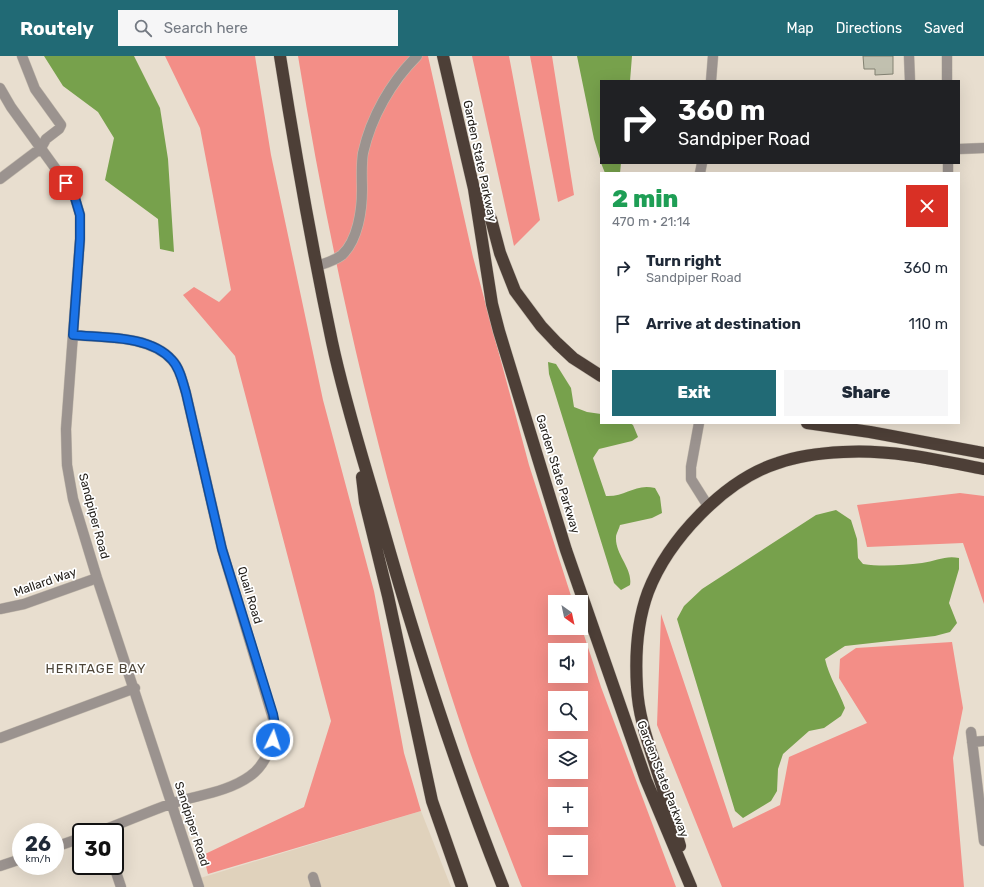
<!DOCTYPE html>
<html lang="en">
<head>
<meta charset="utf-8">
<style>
  body { margin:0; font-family:Rubik,sans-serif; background:#f6f6f7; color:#1f2937; height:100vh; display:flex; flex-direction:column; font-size:15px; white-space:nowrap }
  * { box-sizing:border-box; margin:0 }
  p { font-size:13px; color:#747a83 }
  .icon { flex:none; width:22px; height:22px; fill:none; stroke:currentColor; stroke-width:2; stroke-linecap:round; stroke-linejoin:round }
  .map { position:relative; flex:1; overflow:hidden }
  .sheet { position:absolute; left:600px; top:116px; width:360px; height:252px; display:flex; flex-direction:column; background:#fff; border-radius:0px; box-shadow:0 4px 16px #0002 }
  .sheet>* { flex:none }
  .hud { position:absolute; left:600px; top:24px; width:360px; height:84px; border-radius:0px; box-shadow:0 4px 16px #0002; background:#202124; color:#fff; overflow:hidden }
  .needle { width:26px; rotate:147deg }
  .fabs { position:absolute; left:548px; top:539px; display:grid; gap:8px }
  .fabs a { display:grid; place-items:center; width:40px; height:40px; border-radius:0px; background:#fff; box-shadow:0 4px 16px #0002; font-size:20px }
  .speed { position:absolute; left:12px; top:767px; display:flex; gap:8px; font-size:20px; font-weight:700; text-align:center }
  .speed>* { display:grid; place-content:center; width:52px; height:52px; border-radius:50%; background:#fff; box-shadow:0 4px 16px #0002; line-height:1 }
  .speed small { font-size:10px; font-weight:400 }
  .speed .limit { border:2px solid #111; border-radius:6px; background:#fff; color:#111 }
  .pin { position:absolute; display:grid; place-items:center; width:34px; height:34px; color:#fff; margin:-17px; border-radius:8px; box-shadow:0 2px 6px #0006 }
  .me { position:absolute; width:44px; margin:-22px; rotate:4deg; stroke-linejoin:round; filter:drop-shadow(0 0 3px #0008) }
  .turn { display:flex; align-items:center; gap:14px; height:84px; padding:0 12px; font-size:18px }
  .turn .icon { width:52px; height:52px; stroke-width:2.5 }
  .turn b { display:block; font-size:28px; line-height:34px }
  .round { display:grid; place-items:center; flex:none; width:42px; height:42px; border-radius:0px; background:#f6f6f7 }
  .head { display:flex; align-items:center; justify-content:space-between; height:68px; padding:0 12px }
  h1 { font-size:24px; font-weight:800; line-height:30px; color:#1e9e55 }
  .cta { display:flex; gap:8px; margin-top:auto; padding:8px 12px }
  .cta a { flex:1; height:46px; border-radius:0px; background:#216a75; color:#fff; font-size:16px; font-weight:800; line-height:46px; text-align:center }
  .cta a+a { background:#f6f6f7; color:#1f2937 }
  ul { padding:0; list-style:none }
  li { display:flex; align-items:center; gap:12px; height:56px; padding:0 12px }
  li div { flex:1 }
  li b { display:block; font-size:15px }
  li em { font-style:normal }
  header { display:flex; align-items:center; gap:24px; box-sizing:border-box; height:56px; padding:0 20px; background:#216a75; color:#fff }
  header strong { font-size:19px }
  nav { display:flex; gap:22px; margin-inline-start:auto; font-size:14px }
  .search { width:280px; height:36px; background:#f6f6f7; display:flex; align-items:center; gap:10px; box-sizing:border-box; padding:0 14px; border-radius:0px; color:#747a83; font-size:15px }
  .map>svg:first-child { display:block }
  .built { fill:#e0d2bc }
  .forest { fill:#f38e87; fill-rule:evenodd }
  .water { fill:#77a14c }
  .building { fill:#c1c0af; stroke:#838272 }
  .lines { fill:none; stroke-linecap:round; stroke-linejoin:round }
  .minor-casing { stroke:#c4bbae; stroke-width:11 }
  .highway-casing { stroke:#c4bbae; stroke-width:13 }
  .minor { stroke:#9b938f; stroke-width:10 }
  .highway { stroke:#4d3f37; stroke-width:12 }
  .route-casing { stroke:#114b97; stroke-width:10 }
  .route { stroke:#1a73e8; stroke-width:7 }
  .labels { text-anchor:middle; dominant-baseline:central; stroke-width:3.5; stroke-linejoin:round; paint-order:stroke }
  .street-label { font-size:12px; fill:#221e19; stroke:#fff }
  .neighbourhood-label { font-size:13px; letter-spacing:1px; fill:#4d4538; stroke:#fff }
</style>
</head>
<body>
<header>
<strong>Routely</strong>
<div class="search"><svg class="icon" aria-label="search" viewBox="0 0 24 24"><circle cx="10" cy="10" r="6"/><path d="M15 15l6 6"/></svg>Search here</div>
<nav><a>Map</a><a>Directions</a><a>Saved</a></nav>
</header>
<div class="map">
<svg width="984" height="831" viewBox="0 0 984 831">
  <rect width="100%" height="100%" fill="#e8decf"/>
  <path class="built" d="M421,755l30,76h-252l-2,-8z"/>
  <path class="forest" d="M165,0h90l16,99 52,245 51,191 30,162 17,58 -213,63 -5,-19 101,-48 27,-86 -96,-365 -52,-61 11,-8 25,15 12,-12 -31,-162z
    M298,0h130l45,201 56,208 44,137h-18v26h26v-2l20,61 75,200h-154l-1,-2c-17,-44 -35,-88 -51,-133 -77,-226 -134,-460 -172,-696zM555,594h26v26h-26zM555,642h26v26h-26zM555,690h26v26h-26zM555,738h26v26h-26zM555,786h26v26h-26z
    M472,0h37l31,164 -26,26z
    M530,0h22l22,139 -16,7z
    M960,437l24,3v108l-21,-61 -96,4 -10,-42z
    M661,558l72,214 47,-23 9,-48 78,-34 -28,-45 1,-19 16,-11 96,-6 11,66 -10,50 11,129h-242l-65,-162z"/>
  <path class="water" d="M44,0h90l26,52 8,51 6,93 -14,-3 -2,-30 -53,-39 9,-42 -16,-26 -35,-26z
    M577,0h55l-2,25h-29v81l-7,-23z
    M601,107h20l-1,10h-15z
    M548,306l8,2 15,24 3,19 13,5 14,2v9h29l3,2 5,12 -6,4 -33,8 -6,9 13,38c20,1 29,-13 49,-8l5,9 2,16 -10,5 -32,7c-1,4 -4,9 -4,12 -1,18 17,31 14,48l-9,5 -7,-7 -65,-209z
    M836,454l15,10 6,19 1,19 5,6c19,3 40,1 59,-1 14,-2 24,-8 37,-5v11l-10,34 8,20 -7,9 -15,4 -90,10 -20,13c4,18 14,32 20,49l-4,8 -17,12 -15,3 -26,23 -5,15 -1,22 -6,10 -28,17 -8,-7 -58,-192 7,-13 18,-17 114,-74z"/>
  <path class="building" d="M863,0h30v18l-18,1v-6h-11z"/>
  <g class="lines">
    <defs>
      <path id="minor" d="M909,0l1,25
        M947,0v25
        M711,25l2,-25
        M0,32l11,19 55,76 9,15 5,17v24l-14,190 1,36 6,34 24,79 102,309
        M959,93l25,-1
        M700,117l2,-10
        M948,117v-10
        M0,123l41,-31 5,-9 13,-10 2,-4 -26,-36 -13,-33
        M317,210c9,-3 17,-5 25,-11 16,-15 20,-45 20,-65 0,-12 -1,-25 1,-37 8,-36 28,-71 54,-97
        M73,279c30,3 77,0 99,25 8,8 11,23 14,33l36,156 53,176c-3,19 -8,39 -25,51 -22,16 -52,19 -77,27 -26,9 -50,20 -75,29
        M699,367l-8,44v12l17,27
        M0,553l24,-5 73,-26
        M971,676l13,109
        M0,682l135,-50
        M972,686l12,-1
        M55,791l26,-9
        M0,810l21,-7
        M114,810l7,21
        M313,821l3,10"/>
      <path id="highway" d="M280,0c15,95 32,191 52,286 13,61 32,120 49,179 35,124 74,246 122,366
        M443,0l31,133 18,115 7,27 67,219 80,230 45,107
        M477,140l14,23 9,34 15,38 26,35 16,17 16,15 28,18
        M807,367l63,9 114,21
        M362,421l3,25 23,94 44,205 30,86
        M680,790c-8,-28 -17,-57 -26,-85 -8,-24 -16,-49 -17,-74 -2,-32 0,-65 11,-95 20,-52 76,-112 130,-129 20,-7 44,-10 65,-11 47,-3 96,8 141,17"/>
    </defs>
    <use href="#minor" class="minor-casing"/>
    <use href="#highway" class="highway-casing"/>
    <use href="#minor" class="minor"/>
    <use href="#highway" class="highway"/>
  </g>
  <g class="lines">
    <defs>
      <path id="route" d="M66,127l9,15 5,17v24l-7,96c30,3 77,0 99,25 8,8 11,23 14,33l36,156 51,165 2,11 -2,15"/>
    </defs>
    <use href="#route" class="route-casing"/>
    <use href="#route" class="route"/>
  </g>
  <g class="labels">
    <g class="street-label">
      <text transform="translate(480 105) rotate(78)">Garden State Parkway</text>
      <text transform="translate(558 418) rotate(73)">Garden State Parkway</text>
      <text transform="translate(94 460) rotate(75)">Sandpiper Road</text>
      <text transform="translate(45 526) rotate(-19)">Mallard Way</text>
      <text transform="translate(250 539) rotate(73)">Quail Road</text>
      <text transform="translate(663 723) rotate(69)">Garden State Parkway</text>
      <text transform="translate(192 768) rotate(72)">Sandpiper Road</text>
    </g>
    <g class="neighbourhood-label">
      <text x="96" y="612">HERITAGE BAY</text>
    </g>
  </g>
</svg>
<div class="fabs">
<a><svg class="needle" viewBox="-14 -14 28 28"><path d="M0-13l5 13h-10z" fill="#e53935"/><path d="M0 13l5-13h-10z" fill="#747a83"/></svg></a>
<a><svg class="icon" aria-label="sound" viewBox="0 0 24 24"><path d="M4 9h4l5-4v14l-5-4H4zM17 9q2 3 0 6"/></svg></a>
<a><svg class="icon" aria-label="search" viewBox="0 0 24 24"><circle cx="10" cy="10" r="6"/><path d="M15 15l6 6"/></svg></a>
<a><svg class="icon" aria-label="layers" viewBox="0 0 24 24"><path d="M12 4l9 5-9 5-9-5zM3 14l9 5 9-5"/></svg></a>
<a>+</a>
<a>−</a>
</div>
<div class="speed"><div>26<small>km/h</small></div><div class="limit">30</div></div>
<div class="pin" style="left:66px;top:127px;background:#d93025"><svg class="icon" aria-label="arrive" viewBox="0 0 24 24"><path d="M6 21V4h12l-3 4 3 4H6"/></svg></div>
<svg class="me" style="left:273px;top:684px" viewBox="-20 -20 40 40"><circle r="17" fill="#1a73e8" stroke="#fff" stroke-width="3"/><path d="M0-11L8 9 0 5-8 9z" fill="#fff"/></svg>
<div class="hud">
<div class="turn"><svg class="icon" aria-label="right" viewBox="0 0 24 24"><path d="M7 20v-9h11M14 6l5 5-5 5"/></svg><div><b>360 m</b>Sandpiper Road</div></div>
</div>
<section class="sheet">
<div class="head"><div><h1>2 min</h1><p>470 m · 21:14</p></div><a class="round" style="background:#d93025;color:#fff"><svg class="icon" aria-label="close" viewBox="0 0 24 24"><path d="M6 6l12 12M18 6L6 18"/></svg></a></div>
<ul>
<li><svg class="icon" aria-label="right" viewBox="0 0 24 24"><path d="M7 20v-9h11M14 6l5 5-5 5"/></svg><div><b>Turn right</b><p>Sandpiper Road</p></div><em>360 m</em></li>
<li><svg class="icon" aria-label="arrive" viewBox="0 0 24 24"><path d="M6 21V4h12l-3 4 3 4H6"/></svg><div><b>Arrive at destination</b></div><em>110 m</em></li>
</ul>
<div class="cta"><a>Exit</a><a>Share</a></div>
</section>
</div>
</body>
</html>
